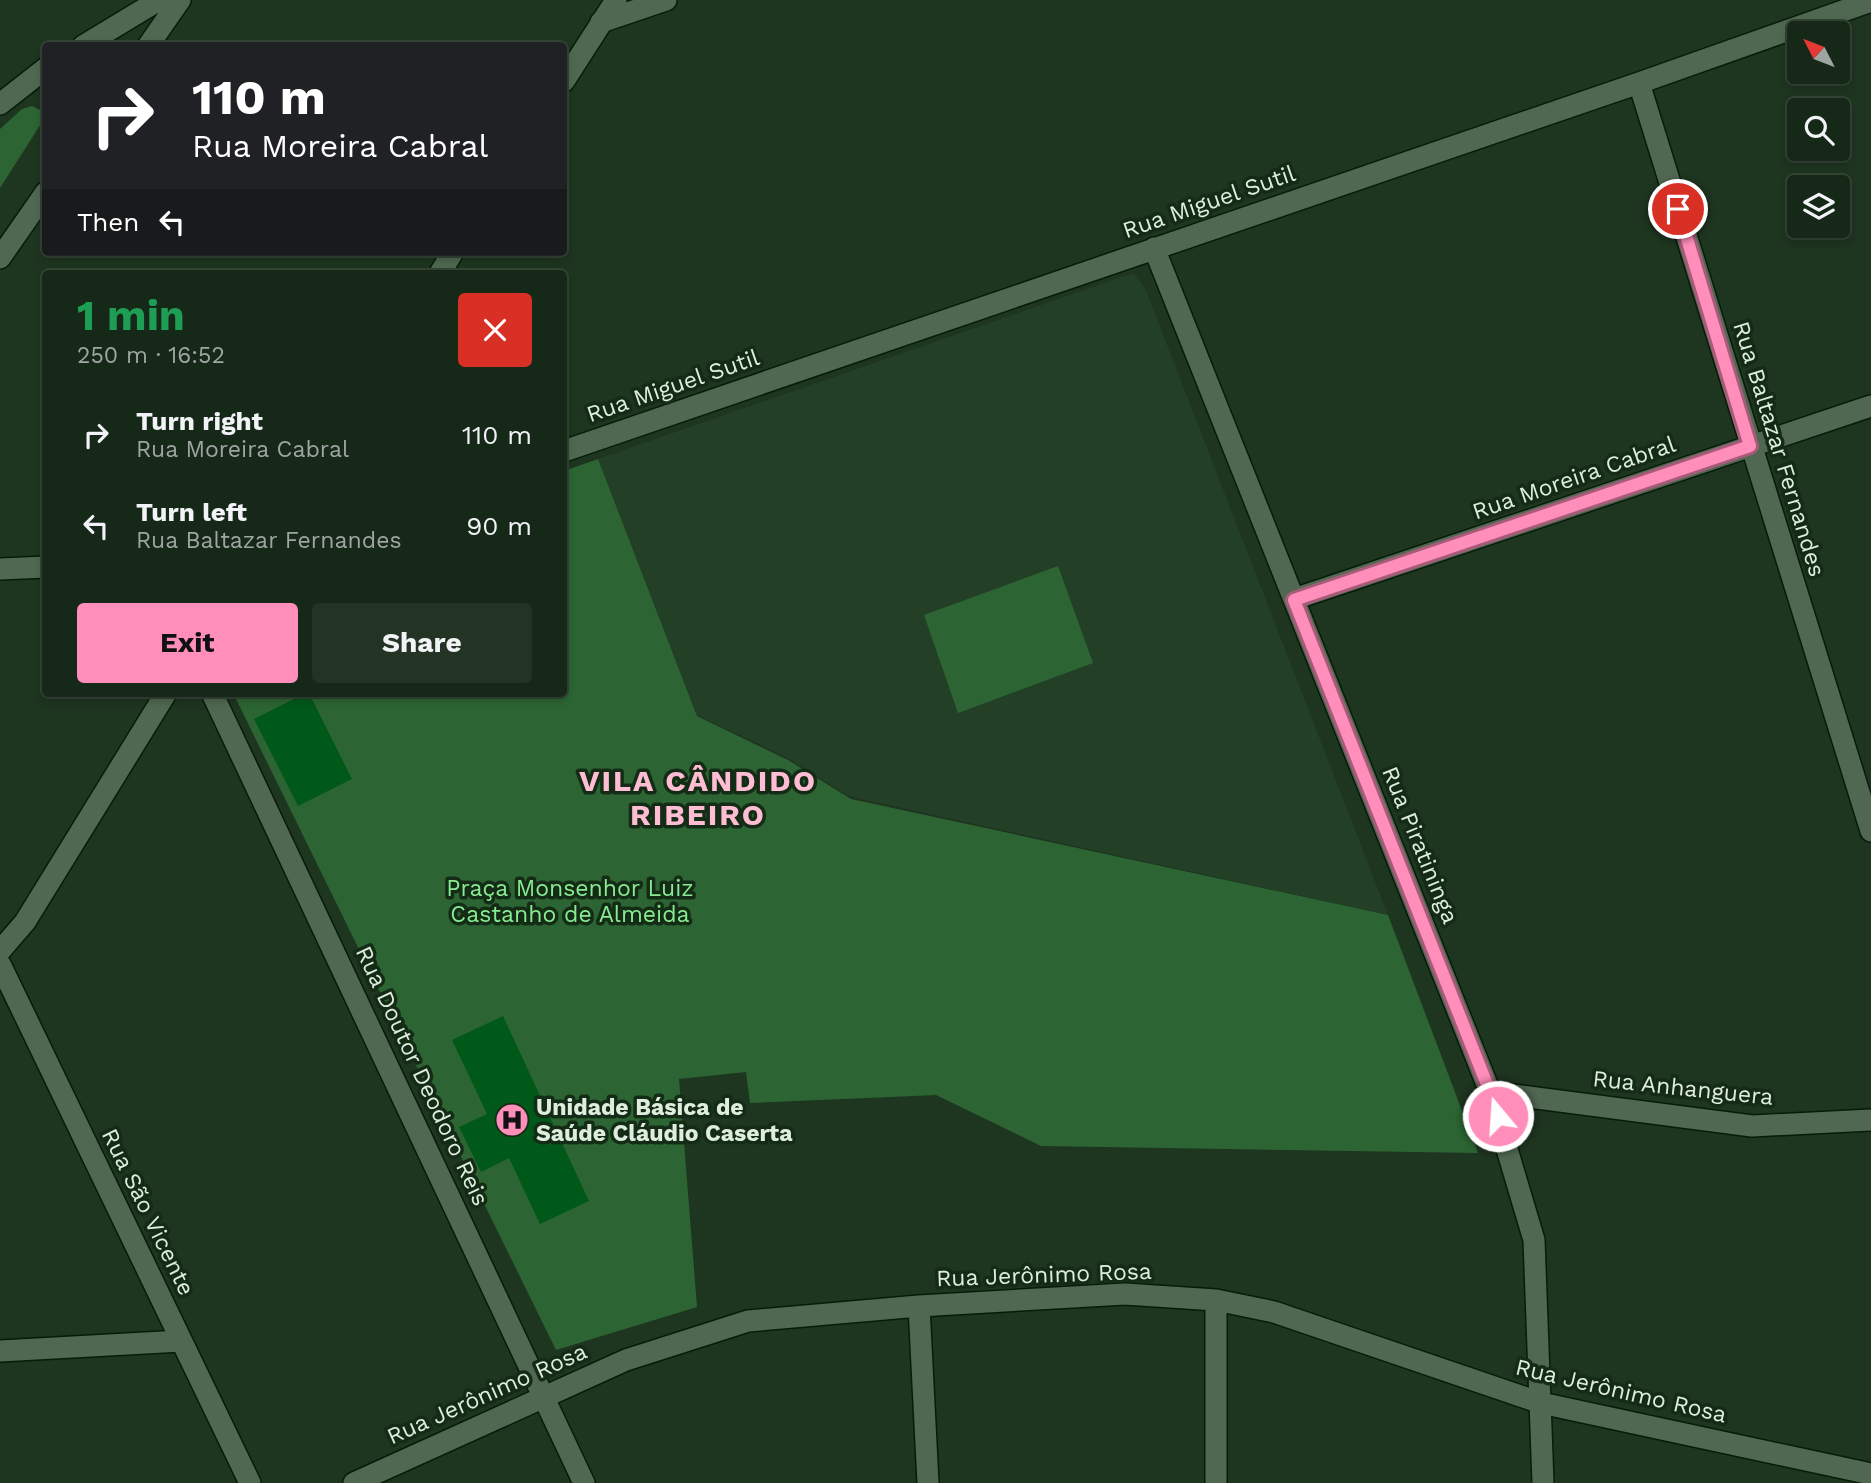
<!DOCTYPE html>
<html lang="en">
<head>
<meta charset="utf-8">
<style>
  body { margin:0; font-family:"Work Sans",sans-serif; background:#233425; color:#f1f3f6; height:100vh; display:flex; flex-direction:column; font-size:26px; white-space:nowrap }
  * { box-sizing:border-box; margin:0 }
  p { font-size:23px; color:#9ea6a2 }
  .icon { flex:none; width:38px; height:38px; fill:none; stroke:currentColor; stroke-width:2; stroke-linecap:round; stroke-linejoin:round }
  .map { position:relative; flex:1; overflow:hidden }
  .details { position:absolute; left:42px; top:270px; width:525px; height:427px; display:flex; flex-direction:column; background:#162818; border-radius:7px; box-shadow:0 4px 10px #0003,0 0 0 2px #354437 }
  .details>* { flex:none }
  .hud { position:absolute; left:42px; top:42px; width:525px; height:214px; border-radius:7px; box-shadow:0 4px 10px #0003,0 0 0 2px #354437; background:#202124; color:#fff; overflow:hidden }
  .needle { width:46px; rotate:312deg }
  .buttons { position:absolute; left:1787px; top:21px; display:grid; gap:14px }
  .buttons a { display:grid; place-items:center; width:63px; height:63px; border-radius:7px; background:#162818; box-shadow:0 4px 10px #0003,0 0 0 2px #354437; font-size:35px }
  .pin { position:absolute; display:grid; place-items:center; width:60px; height:60px; color:#fff; margin:-30px; border:4px solid #fff; border-radius:50%; box-shadow:0 2px 7px #0007 }
  .me { position:absolute; width:77px; margin:-38px; rotate:342deg; stroke-linejoin:round; filter:drop-shadow(0 0 5px #0008) }
  .turn { display:flex; align-items:center; gap:24px; height:147px; padding:0 35px; font-size:32px }
  .turn .icon { width:91px; height:91px; stroke-width:2.5 }
  .turn b { display:block; font-size:49px; line-height:60px }
  .then { display:flex; align-items:center; height:66px; padding:0 35px; background:#0003; gap:14px; font-size:26px }
  .round { display:grid; place-items:center; flex:none; width:74px; height:74px; border-radius:7px; background:#233425 }
  .head { display:flex; align-items:center; justify-content:space-between; height:119px; padding:0 35px }
  h1 { font-size:42px; font-weight:700; line-height:52px; color:#1e9e55 }
  .primary-button { display:flex; gap:14px; margin-top:auto; padding:14px 35px }
  .primary-button a { flex:1; height:80px; border-radius:7px; background:#ff8eba; color:#111; font-size:28px; font-weight:700; line-height:80px; text-align:center }
  .primary-button a+a { background:#233425; color:#f1f3f6 }
  ul { padding:0; list-style:none }
  li { display:flex; align-items:center; gap:21px; height:91px; padding:0 35px }
  li div { flex:1 }
  li b { display:block; font-size:26px }
  li em { font-style:normal }
  .map>svg:first-child { display:block }
  .built { fill:#234026 }
  .green { fill:#2c6533 }
  .building { fill:#005918 }
  .lines { fill:none; stroke-linecap:round; stroke-linejoin:round }
  .minor-casing { stroke:#061c09; stroke-width:24 }
  .minor { stroke:#506851; stroke-width:21 }
  .route-casing { stroke:#a65c79; stroke-width:18 }
  .route { stroke:#ff8eba; stroke-width:12 }
  .labels { text-anchor:middle; dominant-baseline:central; stroke-width:7; stroke-linejoin:round; paint-order:stroke }
  .street-label { font-size:23px; fill:#dfeddf; stroke:#142b16 }
  .park-label { font-size:23px; fill:#88eb92; stroke:#142b16 }
  .poi-label { font-size:23px; font-weight:bold; fill:#dfeddf; stroke:#142b16; text-anchor:start }
  .district-label { font-size:30px; font-weight:bold; letter-spacing:2px; fill:#ffbdd4; stroke:#142b16 }
</style>
</head>
<body>
<div class="map">
<svg width="1871" height="1483" viewBox="0 0 1871 1483">
  <rect width="100%" height="100%" fill="#1e3520"/>
  <path class="built" d="M1133,273l12,15 243,627 -540,-119 -62,-39 -89,-42 -99,-256z"/>
  <path class="green" d="M32,106l8,4 4,9 -44,69v-59l22,-20z
    M598,459l99,257 91,44 63,39 537,116 90,238 -437,-7 -105,-51 -186,8 -4,-31 -67,7 18,228 -141,43 -323,-657h331v-222z
    M1058,566l35,97 -135,50 -34,-98z"/>
  <path class="building" d="M306,693h3l43,86 -54,27 -44,-87z
    M503,1016l86,185 -49,23 -31,-66 -28,14 -22,-45 28,-13 -35,-74z"/>
  <g class="lines">
    <defs>
      <path id="minor" d="M601,22l65,-22
        M83,46l76,-46
        M148,46l32,-46
        M564,81l52,-81
        M1639,83l232,748
        M0,104l46,-36
        M1154,248l336,844 44,148 9,243
        M0,258l46,-66
        M440,273l13,-21
        M564,451l1075,-368 232,-82
        M0,569l46,-2
        M1294,599l577,-193
        M212,693l372,790
        M0,951l25,-29 141,-229
        M0,964l250,519
        M1490,1092l262,34 119,-6
        M1216,1300v183
        M919,1306l9,177
        M0,1351l181,-10
        M354,1483l272,-123 122,-39 171,-15 206,-12 91,6 58,12 267,91 330,71"/>
    </defs>
    <use href="#minor" class="minor-casing"/>
    <use href="#minor" class="minor"/>
  </g>
  <g class="lines">
    <defs>
      <path id="route" d="M1498,1116l-8,-24 -196,-492 456,-154 -72,-237"/>
    </defs>
    <use href="#route" class="route-casing"/>
    <use href="#route" class="route"/>
  </g>
  <defs>
    <symbol id="hospital-disc" viewBox="-11 -11 22 22"><circle r="9.5" fill="#ff8eba" stroke="#142b16"/><path d="M-5-5h3v3.5h4V-5h3V5h-3V1.5h-4V5h-3Z" fill="#111"/></symbol>
  </defs>
  <g fill-rule="evenodd">
    <use href="#hospital-disc" x="493" y="1101" width="38" height="38"/>
  </g>
  <g class="labels">
    <g class="street-label">
      <text transform="translate(1209 202) rotate(-19)">Rua Miguel Sutil</text>
      <text transform="translate(673 386) rotate(-19)">Rua Miguel Sutil</text>
      <text transform="translate(1779 449) rotate(73)">Rua Baltazar Fernandes</text>
      <text transform="translate(1574 478) rotate(-19)">Rua Moreira Cabral</text>
      <text transform="translate(1420 845) rotate(68)">Rua Piratininga</text>
      <text transform="translate(422 1076) rotate(65)">Rua Doutor Deodoro Reis</text>
      <text transform="translate(1683 1088) rotate(6)">Rua Anhanguera</text>
      <text transform="translate(148 1212) rotate(64)">Rua São Vicente</text>
      <text transform="translate(1044 1275) rotate(-2)">Rua Jerônimo Rosa</text>
      <text transform="translate(1621 1391) rotate(13)">Rua Jerônimo Rosa</text>
      <text transform="translate(487 1394) rotate(-24)">Rua Jerônimo Rosa</text>
    </g>
    <g class="park-label">
      <text x="570" y="888">Praça Monsenhor Luiz<tspan x="570" dy="26">Castanho de Almeida</tspan></text>
    </g>
    <g class="poi-label">
      <text x="536" y="1107">Unidade Básica de<tspan x="536" dy="26">Saúde Cláudio Caserta</tspan></text>
    </g>
    <g class="district-label">
      <text x="698" y="780">VILA CÂNDIDO<tspan x="698" dy="34">RIBEIRO</tspan></text>
    </g>
  </g>
</svg>
<div class="buttons">
<a><svg class="needle" viewBox="-14 -14 28 28"><path d="M0-13l5 13h-10z" fill="#e53935"/><path d="M0 13l5-13h-10z" fill="#9ea6a2"/></svg></a>
<a><svg class="icon" aria-label="search" viewBox="0 0 24 24"><circle cx="10" cy="10" r="6"/><path d="M15 15l6 6"/></svg></a>
<a><svg class="icon" aria-label="layers" viewBox="0 0 24 24"><path d="M12 4l9 5-9 5-9-5zM3 14l9 5 9-5"/></svg></a>
</div>
<div class="pin" style="left:1678px;top:209px;background:#d93025"><svg class="icon" aria-label="arrive" viewBox="0 0 24 24"><path d="M6 21V4h12l-3 4 3 4H6"/></svg></div>
<svg class="me" style="left:1498px;top:1116px" viewBox="-20 -20 40 40"><circle r="17" fill="#ff8eba" stroke="#fff" stroke-width="3"/><path d="M0-11L8 9 0 5-8 9z" fill="#fff"/></svg>
<div class="hud">
<div class="turn"><svg class="icon" aria-label="right" viewBox="0 0 24 24"><path d="M7 20v-9h11M14 6l5 5-5 5"/></svg><div><b>110 m</b>Rua Moreira Cabral</div></div>
<div class="then">Then<svg class="icon" aria-label="left" viewBox="0 0 24 24"><path d="M17 20v-9H6M10 6l-5 5 5 5"/></svg></div>
</div>
<section class="details">
<div class="head"><div><h1>1 min</h1><p>250 m · 16:52</p></div><a class="round" style="background:#d93025;color:#fff"><svg class="icon" aria-label="close" viewBox="0 0 24 24"><path d="M6 6l12 12M18 6L6 18"/></svg></a></div>
<ul>
<li><svg class="icon" aria-label="right" viewBox="0 0 24 24"><path d="M7 20v-9h11M14 6l5 5-5 5"/></svg><div><b>Turn right</b><p>Rua Moreira Cabral</p></div><em>110 m</em></li>
<li><svg class="icon" aria-label="left" viewBox="0 0 24 24"><path d="M17 20v-9H6M10 6l-5 5 5 5"/></svg><div><b>Turn left</b><p>Rua Baltazar Fernandes</p></div><em>90 m</em></li>
</ul>
<div class="primary-button"><a>Exit</a><a>Share</a></div>
</section>
</div>
</body>
</html>
